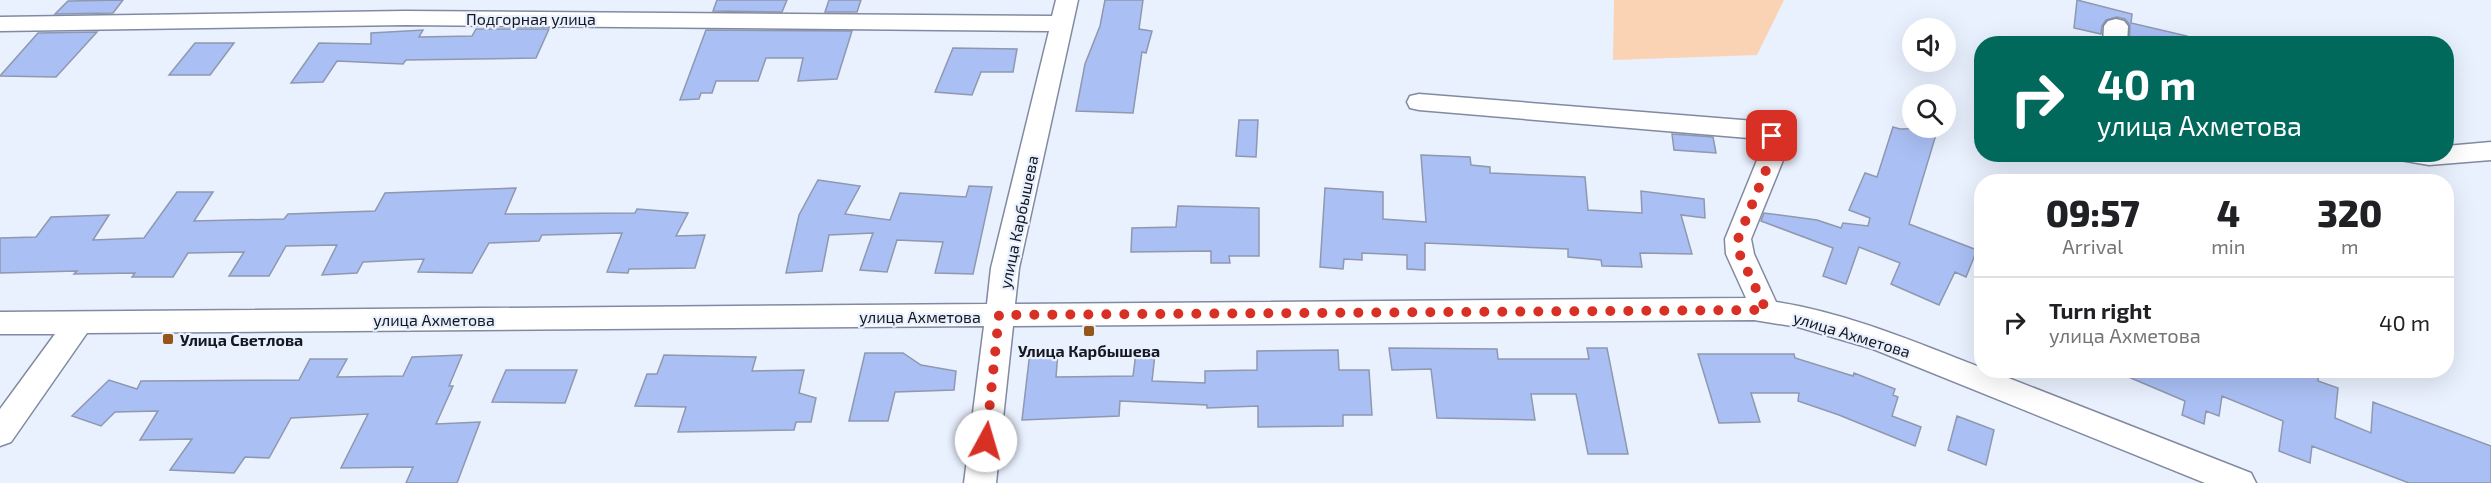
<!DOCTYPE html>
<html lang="en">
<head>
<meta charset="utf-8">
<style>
  body { margin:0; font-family:"Exo 2",sans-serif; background:#f6f6f6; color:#202124; height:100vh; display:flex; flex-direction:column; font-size:22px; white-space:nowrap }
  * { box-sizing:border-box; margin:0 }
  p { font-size:20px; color:#757577 }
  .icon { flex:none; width:33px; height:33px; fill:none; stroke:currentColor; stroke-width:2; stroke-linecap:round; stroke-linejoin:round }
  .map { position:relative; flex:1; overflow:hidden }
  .sheet { position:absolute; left:1974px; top:174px; width:480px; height:204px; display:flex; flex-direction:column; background:#fff; border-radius:24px; box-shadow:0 6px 24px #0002 }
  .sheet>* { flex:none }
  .hud { position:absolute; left:1974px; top:36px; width:480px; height:126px; border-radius:24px; box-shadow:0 6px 24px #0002; background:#00695c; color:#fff; overflow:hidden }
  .buttons { position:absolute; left:1902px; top:18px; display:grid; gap:12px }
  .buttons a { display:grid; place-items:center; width:54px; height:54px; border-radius:50%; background:#fff; box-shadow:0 6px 24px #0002; font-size:30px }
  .pin { position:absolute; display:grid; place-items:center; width:51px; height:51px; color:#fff; margin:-26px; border-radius:12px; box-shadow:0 3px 9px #0006 }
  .me { position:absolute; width:66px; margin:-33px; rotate:6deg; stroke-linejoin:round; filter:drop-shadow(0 0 4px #0008) }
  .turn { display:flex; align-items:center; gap:21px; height:126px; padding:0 24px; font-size:27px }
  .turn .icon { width:78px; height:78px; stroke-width:2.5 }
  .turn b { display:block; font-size:42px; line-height:51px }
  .eta { display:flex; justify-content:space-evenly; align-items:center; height:102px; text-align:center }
  .eta b { font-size:36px; font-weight:800; line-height:42px }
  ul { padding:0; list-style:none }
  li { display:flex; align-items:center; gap:18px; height:90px; padding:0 24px; border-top:2px solid #e0e0e0 }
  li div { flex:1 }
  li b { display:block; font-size:22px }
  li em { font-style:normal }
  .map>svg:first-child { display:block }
  .green { fill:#fad3b5 }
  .building { fill:#aabff4; stroke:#8e98ae; stroke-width:1.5 }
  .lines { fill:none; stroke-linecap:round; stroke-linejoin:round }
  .minor-casing { stroke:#818aa0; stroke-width:3 }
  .minor { fill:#fff; fill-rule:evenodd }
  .route { stroke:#d93025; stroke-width:10; stroke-dasharray:0 18 }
  .poi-dot { fill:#94561b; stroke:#e9f0fe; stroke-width:2 }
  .labels { text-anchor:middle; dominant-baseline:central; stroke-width:4.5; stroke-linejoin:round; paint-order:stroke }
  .street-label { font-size:16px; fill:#151821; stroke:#e9f0fe }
  .poi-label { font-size:16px; font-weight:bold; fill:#151821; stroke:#e9f0fe; text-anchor:start }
</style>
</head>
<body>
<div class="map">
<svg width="2491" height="483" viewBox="0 0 2491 483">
  <rect width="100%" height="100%" fill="#e9f0fe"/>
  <path class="green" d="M1614,0h170l-27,55 -144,5z"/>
  <path class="building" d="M123,0l-10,13 -58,1 13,-13z
    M717,0h70l-5,12 -69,-1z
    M829,0h32l-4,12h-32z
    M1105,0h38l-4,29 13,2 -6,22 -4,-1 -9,61 -57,-2 9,-47 15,-38z
    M2077,0l55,14 -1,9 56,13 -1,8h-57l1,-19 -5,-6 -8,-2 -11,3 -4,6 -1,8 -27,-6z
    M476,29h73l-13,29 -130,2 -3,4 -66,-3 -14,21 -32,1 28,-40 52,1v-11l52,-3 -4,7 53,-1z
    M706,30l146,1 -15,48 -39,2 5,-23h-37l-8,23h-42l-4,12h-11l-2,6 -19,1z
    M97,32l-41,45 -56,-1 38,-43z
    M195,43h39l-24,32h-41z
    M953,48l64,1 -4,23h-32l-9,23 -37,-3z
    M1239,120h19l-2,37 -20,-1z
    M1893,127l7,2 38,-1 -29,96 68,26 -11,27 -11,-5 -16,33 -48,-21 9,-21 -41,-16 -13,37 -23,-8 10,-28 -72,-27 3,-8 53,7 24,8 2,-5 25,3 2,-8 -21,-8 16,-37 12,4z
    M1672,134l41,3 3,16 -42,-3z
    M1421,155l49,2 1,8 19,2v6l95,4 3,33 54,3 -1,-22 63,8 1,19 -24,-3 11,39 -52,-1 2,14 -40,-1 -1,-6 -33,-3v-8l-143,-6v27l-18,-1v-14l-45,-2v7l-18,-1 -1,10 -23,-2 5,-79 58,4v27l43,3z
    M818,180l42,6 -15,28 45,6 10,-27 66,4 3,-11 23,1 -19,87 -38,-1 8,-31 -46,-2 -10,32 -27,-2 13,-37 -44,2 -7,36 -36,2 13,-58z
    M516,188l-11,26 130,-1 2,-4 51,4 -12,23 29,-1 -10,33 -66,1 -1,4 -21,-1 15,-39 -80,2 -3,6 -50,2 -17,30 -54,-1 6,-13 -61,3 -6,11 -35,2 15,-30 -51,1 -17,30h-40l15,-24 -56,1 -15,24h-41l3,-4 -61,1 3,-3 -77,2v-35l36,-1 15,-20 58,-2 -16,25 51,-2 33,-46h36l-19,29 90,-2 4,-5 87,-3 10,-18z
    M1178,206l81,2v48h-30l1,7h-19v-12l-80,1 1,-24 44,-1z
    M1389,348l108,1 1,10h91l-2,-11h20l21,106h-40l-12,-60h-45l4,26 -98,-2 -6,-49 -39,1z
    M1338,350l1,20h30l3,45h-29v11l-85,1v-21l-51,2v-3l-87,-4 -1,15 -97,4 8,-68h28l-2,25 77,-1 3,-23 19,1 -3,27 53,2v-12l52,-1v-19z
    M865,353h38l18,12 35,6 -2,19 -59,2 -7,29h-39z
    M1698,354h96l1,4 58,18 1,-3 41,16 -2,6 5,2 -6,19 29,11 -6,19 -76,-31 -41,-14 1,-8h-48l9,29 -41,1z
    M462,355l-13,31h4l-17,38 44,-2 -23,61h-51l7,-16 -72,1 27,-54 -77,4 -22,40 -24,-1 -11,16 -64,-3 22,-31 -52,1 18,-29 -43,1 -14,14 -29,-10 37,-36 28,9 4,-8 158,-1 11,-21h37l-10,18 66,-1 9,-19z
    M664,355l92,2 -4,14 52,-1 -5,23 17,5 -5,24h-15l-2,8 -116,2 8,-25 -51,-1 12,-32h10z
    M506,370h71l-12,33 -73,-1z
    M2112,370h207l-1,11 20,7 -3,30 36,15 2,-31 118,44v37h-82l-97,-37 -2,17 -31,-12 4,-30 -61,-25 -3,20 -13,-5 -2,13 -22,-9 3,-14z
    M1957,416l37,14 -8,35 -38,-15z"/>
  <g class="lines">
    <defs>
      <path id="minor" d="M1056,0h22l-59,268 -4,36 731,-6 -20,-44 -1,-15 37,-91 -2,-9 -341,-29 -9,-2 -3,-6 3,-6 9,-2 348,28 14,8 7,18 -37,91 3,15 22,48c71,11 139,40 206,66v2h6l263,103 5,10h-51l-332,-134 -75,-22 -44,-7 -741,6 -17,157h-32l20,-157 -897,7 -76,109 -11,4v-37l55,-75h-55v-22l987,-8 4,-36 58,-237 -644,-6 -405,6v-14l405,-6 647,5z
        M2116,19l8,2 4,5 -1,18h-24l1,-18 4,-5z
        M2491,142v18l-62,5 -29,-5 -3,-6h49v-8z"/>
    </defs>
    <use href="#minor" class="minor-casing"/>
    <use href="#minor" class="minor"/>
  </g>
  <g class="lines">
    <path class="route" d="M986,441l13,-126 767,-5 -26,-55 -2,-16 37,-91 -3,-12"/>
  </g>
  <g class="poi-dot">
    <rect x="1083" y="325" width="12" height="12" rx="3"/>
    <rect x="162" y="333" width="12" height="12" rx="3"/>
  </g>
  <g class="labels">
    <g class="street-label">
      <text x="531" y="18">Подгорная улица</text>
      <text transform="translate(1018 222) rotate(-78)">улица Карбышева</text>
      <text x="920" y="316">улица Ахметова</text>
      <text x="434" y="319">улица Ахметова</text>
      <text transform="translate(1852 334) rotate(17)">улица Ахметова</text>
    </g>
    <g class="poi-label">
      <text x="180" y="339">Улица Светлова</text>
      <text x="1089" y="350" text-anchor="middle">Улица Карбышева</text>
    </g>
  </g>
</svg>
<div class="buttons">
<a><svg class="icon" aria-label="sound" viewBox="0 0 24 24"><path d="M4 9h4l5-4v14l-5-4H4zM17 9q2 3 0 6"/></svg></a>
<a><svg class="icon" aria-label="search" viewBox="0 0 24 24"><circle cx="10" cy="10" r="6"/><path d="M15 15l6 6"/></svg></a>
</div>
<div class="pin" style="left:1772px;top:136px;background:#d93025"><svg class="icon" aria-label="arrive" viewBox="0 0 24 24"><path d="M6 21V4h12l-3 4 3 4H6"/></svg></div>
<svg class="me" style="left:986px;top:441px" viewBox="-20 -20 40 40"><circle r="19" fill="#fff"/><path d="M0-13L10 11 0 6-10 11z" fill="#d93025"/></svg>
<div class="hud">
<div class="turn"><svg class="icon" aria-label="right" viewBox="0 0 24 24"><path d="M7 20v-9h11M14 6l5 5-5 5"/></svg><div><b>40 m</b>улица Ахметова</div></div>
</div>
<section class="sheet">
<div class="eta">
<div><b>09:57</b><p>Arrival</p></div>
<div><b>4</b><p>min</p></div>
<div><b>320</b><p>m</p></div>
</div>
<ul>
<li><svg class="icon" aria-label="right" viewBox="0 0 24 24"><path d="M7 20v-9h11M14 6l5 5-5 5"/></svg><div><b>Turn right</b><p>улица Ахметова</p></div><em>40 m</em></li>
</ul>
</section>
</div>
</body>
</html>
